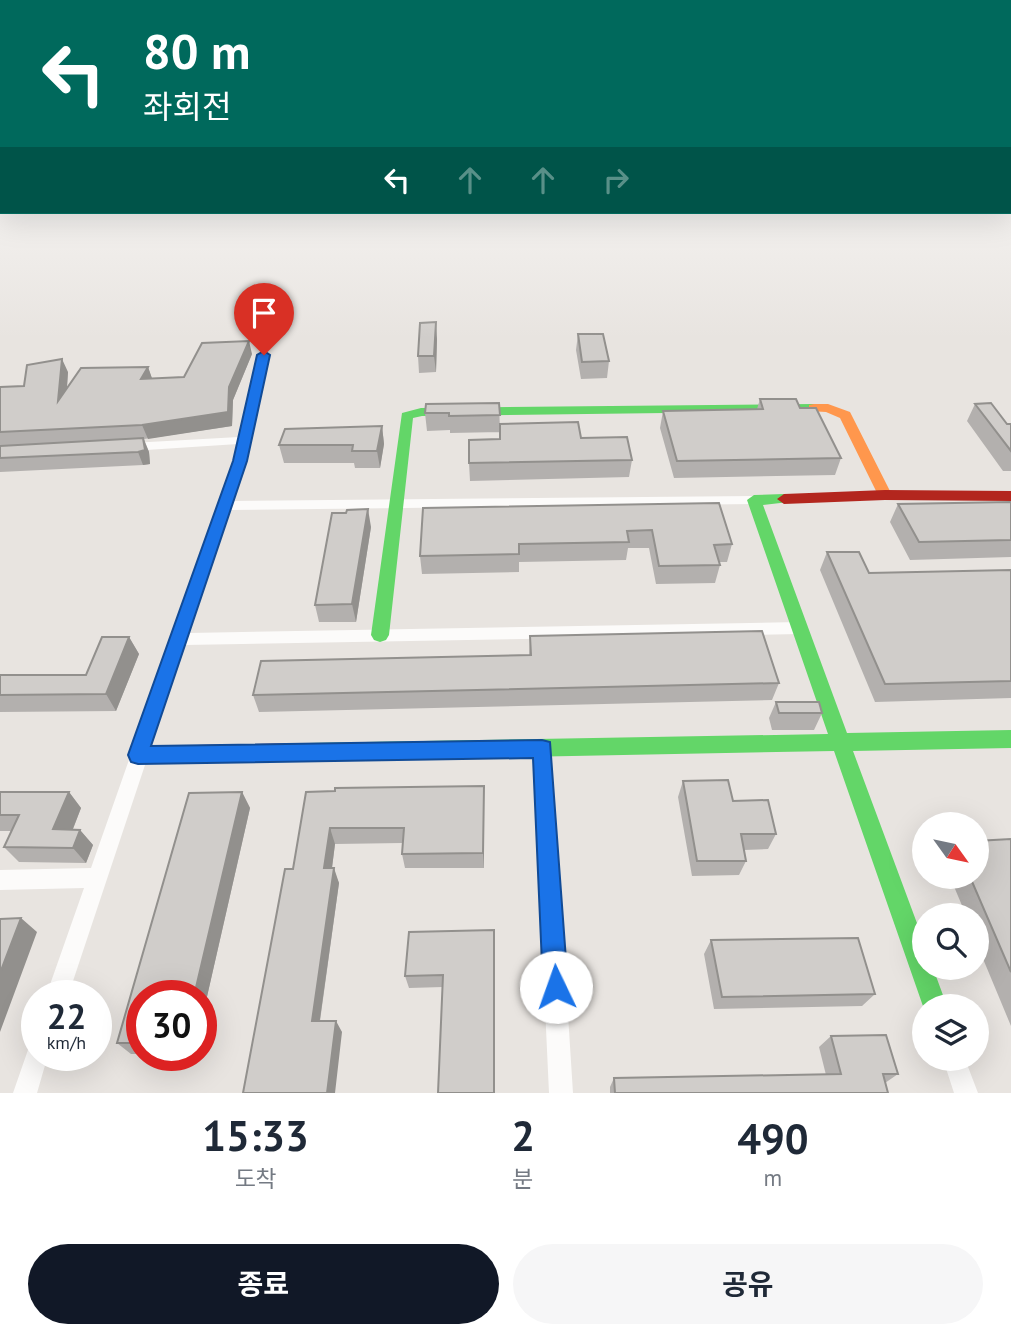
<!DOCTYPE html>
<html lang="ko">
<head>
<meta charset="utf-8">
<style>
  body { margin:0; font-family:"PT Sans","Noto Sans KR",sans-serif; background:#f6f6f7; color:#1f2937; height:100vh; display:flex; flex-direction:column; font-size:26px; white-space:nowrap }
  * { box-sizing:border-box; margin:0 }
  p { font-size:23px; color:#747a83 }
  .icon { flex:none; width:38px; height:38px; fill:none; stroke:currentColor; stroke-width:2; stroke-linecap:round; stroke-linejoin:round }
  .map { position:relative; height:1093px; overflow:hidden }
  .sheet { display:flex; flex-direction:column; background:#fff; flex:1 }
  .sheet>* { flex:none }
  .top-card { position:absolute; left:0px; top:0px; width:1012px; height:214px; box-shadow:0 7px 28px #0002; background:#00695c; color:#fff; overflow:hidden }
  .needle { width:46px; rotate:123deg }
  .controls { position:absolute; left:912px; top:812px; display:grid; gap:14px }
  .controls a { display:grid; place-items:center; width:77px; height:77px; border-radius:50%; background:#fff; box-shadow:0 7px 28px #0002; font-size:35px }
  .speed { position:absolute; left:21px; top:980px; display:flex; gap:14px; font-size:35px; font-weight:700; text-align:center }
  .speed>* { display:grid; place-content:center; width:91px; height:91px; border-radius:50%; background:#fff; box-shadow:0 7px 28px #0002; line-height:1 }
  .speed small { font-size:18px; font-weight:400 }
  .speed .limit { border:10px solid #d22; background:#fff; color:#111 }
  .pin { position:absolute; display:grid; place-items:center; width:60px; height:60px; color:#fff; margin:-72px -30px; border-radius:50% 50% 50% 0; rotate:-45deg; box-shadow:0 0 7px #0007 }
  .pin .icon { rotate:45deg }
  .me { position:absolute; width:77px; margin:-38px; rotate:357deg; stroke-linejoin:round; filter:drop-shadow(0 0 5px #0008) }
  .turn { display:flex; align-items:center; gap:24px; height:147px; padding:0 28px; font-size:32px }
  .turn .icon { width:91px; height:91px; stroke-width:2.5 }
  .turn b { display:block; font-size:49px; line-height:60px }
  .lanes { display:flex; align-items:center; height:66px; padding:0 28px; background:#0003; justify-content:center; gap:35px; direction:ltr }
  .lanes .off { opacity:.35 }
  .eta { display:flex; justify-content:space-evenly; align-items:center; height:119px; text-align:center }
  .eta b { font-size:42px; font-weight:700; line-height:49px }
  .button { display:flex; gap:14px; margin-top:auto; padding:14px 28px }
  .button a { flex:1; height:80px; border-radius:42px; background:#111827; color:#fff; font-size:28px; font-weight:700; line-height:80px; text-align:center }
  .button a+a { background:#f6f6f7; color:#1f2937 }
  .map>svg:first-child { display:block }
  .lines { fill:none; stroke-linecap:round; stroke-linejoin:round }
  .street { fill:#fcfbfa; fill-rule:evenodd }
  .fast { fill:#63d668; fill-rule:evenodd }
  .slow { fill:#ff974d; fill-rule:evenodd }
  .jam { fill:#b3261e; fill-rule:evenodd }
  .wall { fill:#b3b0ae }
  .shaded-wall { fill:#92908d }
  .building { fill:#d0cdca; stroke:#92908d; stroke-width:2 }
  .route { fill:#1a73e8; stroke:#114b97; stroke-width:2 }
</style>
</head>
<body>
<div class="map">
<svg width="1011" height="1093" viewBox="0 0 1011 1093">
  <rect width="100%" height="100%" fill="#e8e4e0"/>
  <g class="lines">
    <path class="street" d="M264,352l5,3 -23,106 -13,40 521,-5 7,4 -7,4 -524,6 -41,123 610,-11 5,2 3,4 -3,4 -5,2 -614,11 -117,351h-22l38,-108 -84,2v-20l91,-2 143,-407 4,-17 -107,7 -6,-4 6,-4 108,-6 20,-82z
      M542,741l6,3 3,5 22,344h-24l-16,-344 3,-5z
      M37,1044v11h11l-11,38h-24l16,-46z
      M943,1059h22l13,34h-24z"/>
    <path class="fast" d="M814,404l5,1v6l-397,5 -9,2 -24,217 -3,5 -6,2 -6,-2 -3,-5 31,-222 19,-5z
      M784,494l7,5 -2,3 -26,3 84,228 164,-3v18l-158,3 71,191v26h9l14,38h-23v3l-90,-258 -526,10 -7,-3 -3,-6 3,-6 7,-3 520,-9 -81,-234 7,-5z"/>
    <path class="slow" d="M814,404h14l22,8 42,83 -2,3h-10l-2,-3 -38,-77 -14,-6 -17,-1v-6z"/>
    <path class="jam" d="M885,490l126,1v10l-126,-1 -101,4 -7,-5 7,-5z
      M308,743l7,3 3,6 -3,6 -7,3 -170,3 -7,-3 -3,-6 3,-6 7,-3z"/>
  </g>
  <path class="wall" d="M578,334l31,27 -2,17 -26,1 -5,-29z
    M437,339l-1,33 -17,1 -1,-17z
    M252,354l-19,46 -1,26 -88,13 5,13 1,12 -7,1 -143,7v-85l24,-1 44,-14 -1,16 81,-21 4,12 32,-2z
    M760,399l40,9 41,50 -6,17 -161,3 -14,-50 3,-17 94,-2z
    M499,403l1,29 -50,1v-3l-23,1 -2,-18z
    M975,404l32,20h4v47h-8l-36,-50z
    M500,424l81,14 51,22 -3,17 -159,4 -1,-18 31,-24z
    M382,426l2,18 -4,24h-25l-1,-5h-70l-5,-18z
    M1011,502v55l-101,3 -20,-38 8,-18z
    M719,503l13,41 -5,18h-8l1,3 -5,18 -59,1 -7,-36h-21l-2,12 -107,2v10l-97,2 -2,-18z
    M371,527l-15,95h-37l-4,-17z
    M827,552l42,21 142,-3v128l-136,4 -55,-132z
    M530,636l249,47 -7,17 -513,12 -6,-17 276,-40z
    M129,637l10,17 -23,57 -116,1v-37h86z
    M776,702l46,11 -8,17h-42l-3,-12z
    M683,781l50,20 43,33 -8,15 -24,1 2,11 -7,14 -47,1 -14,-79z
    M335,791l149,11v66h-79l-3,-14v-11l-67,1 -3,24 7,15 -19,138 22,11 -99,61 50,-224z
    M0,792h69l12,16 -8,21 7,1 13,15 -7,18 -67,-1 -15,-15 8,-16h-12z
    M242,792l8,16 -49,215v-27h-59v58h-11l-14,-11z
    M1011,839v187l-35,-84v-27h-10l-16,-38h26z
    M494,930l-51,57 -34,1 -4,-12z
    M711,940l164,54 -13,12 -148,3 -10,-55z
    M831,1036l67,38 -13,9 3,10h-278v-6l4,-9 212,-3 -7,-28z"/>
  <path class="shaded-wall" d="M436,322l1,17 -1,33 -2,-16z
    M249,341l3,13 -19,46 -1,26 -84,13 -6,-14z
    M62,359l6,13 -3,42 -7,-13z
    M148,367l5,14 -12,-2z
    M382,426l2,18 -4,24 -3,-17z
    M143,438l6,14 1,12 -7,1 -5,-13z
    M368,509l3,18 -15,95 -4,-18z
    M129,637l10,17 -23,57 -10,-17z
    M484,786v82l-1,-15z
    M69,792l12,16 -14,36 -14,-15z
    M242,792l8,16 -49,215v-27h-7z
    M330,828l5,16 -5,39 -6,-15z
    M80,830l13,15 -7,18 -13,-15z
    M334,868l5,15 -21,150 -6,-12z
    M21,918l16,14 -37,100v-59z
    M336,1021l6,11 -7,61h-8z"/>
  <path class="building" d="M436,322l-2,34h-16l2,-33z
    M578,334h25l6,27 -27,1z
    M249,341l-20,46 -1,25 -86,13 -142,7v-45l24,-1 3,-21 35,-6 -4,42 23,-33 67,-1 -7,12 43,-2 18,-34z
    M760,399h36l4,9h16l25,50 -164,3 -14,-50 100,-2z
    M499,403l1,12 -51,1v-3h-24l1,-9z
    M991,403l16,21h4v27l-36,-47z
    M578,422l3,16 46,-1 5,23 -163,3v-23l31,-1v-15z
    M382,426l-5,25h-25l1,-6h-74l6,-16z
    M143,438l2,12 -7,2 -138,6v-12z
    M1011,502v38l-92,2 -21,-38z
    M719,503l13,41 -18,1 6,20 -61,1 -7,-36 -25,1 2,11 -110,2v10l-99,2 3,-48z
    M368,509l-16,95 -37,1 17,-92h14l1,-3z
    M827,552h32l10,21 142,-3v111l-126,3z
    M762,631l17,52 -526,12 8,-34 270,-6 -1,-19z
    M102,637h27l-23,57 -106,1v-20h86z
    M776,702h43l3,11h-43z
    M728,780l5,21 35,-1 8,34h-35l5,27h-49l-14,-80z
    M484,786l-1,67 -81,1 2,-26h-74l-6,40h10l-22,153h24l-9,72h-84l42,-224h8l13,-77 29,-1v-3z
    M0,792h69l-16,37 27,1 -7,18 -69,-1 15,-32h-19z
    M242,792l-48,204h-52v47h-25l72,-250z
    M1011,839v133l-41,-95h6v-36z
    M21,918l-21,55v-54z
    M494,930v163h-56l5,-118 -38,1 4,-44z
    M858,938l17,56 -153,3 -11,-57z
    M886,1035l12,39h-15l5,19h-273l-1,-15 227,-4 -10,-38z"/>
  <linearGradient id="sky" x2="0" y2="1"><stop stop-color="#87c5e8"/><stop offset="0.55" stop-color="#f5f3f1"/><stop offset="1" stop-color="#f5f3f1" stop-opacity="0"/></linearGradient>
  <rect width="1011" height="338" fill="url(#sky)"/>
  <path class="route" d="M264,351l6,4 -23,106 -96,285 391,-6 8,2 18,245 -4,9 -8,3 -9,-3 -4,-9 -10,-229 -395,6 -7,-2 -3,-7 105,-294 24,-106z"/>
</svg>
<div class="controls">
<a><svg class="needle" viewBox="-14 -14 28 28"><path d="M0-13l5 13h-10z" fill="#e53935"/><path d="M0 13l5-13h-10z" fill="#747a83"/></svg></a>
<a><svg class="icon" aria-label="search" viewBox="0 0 24 24"><circle cx="10" cy="10" r="6"/><path d="M15 15l6 6"/></svg></a>
<a><svg class="icon" aria-label="layers" viewBox="0 0 24 24"><path d="M12 4l9 5-9 5-9-5zM3 14l9 5 9-5"/></svg></a>
</div>
<div class="speed"><div>22<small>km/h</small></div><div class="limit">30</div></div>
<div class="pin" style="left:264px;top:355px;background:#d93025"><svg class="icon" aria-label="arrive" viewBox="0 0 24 24"><path d="M6 21V4h12l-3 4 3 4H6"/></svg></div>
<svg class="me" style="left:556px;top:987px" viewBox="-20 -20 40 40"><circle r="19" fill="#fff"/><path d="M0-13L10 11 0 6-10 11z" fill="#1a73e8"/></svg>
<div class="top-card">
<div class="turn"><svg class="icon" aria-label="left" viewBox="0 0 24 24"><path d="M17 20v-9H6M10 6l-5 5 5 5"/></svg><div><b>80 m</b>좌회전</div></div>
<div class="lanes"><svg class="icon" aria-label="left" viewBox="0 0 24 24"><path d="M17 20v-9H6M10 6l-5 5 5 5"/></svg><svg class="icon off" aria-label="ahead" viewBox="0 0 24 24"><path d="M12 20V5M6 11l6-6 6 6"/></svg><svg class="icon off" aria-label="ahead" viewBox="0 0 24 24"><path d="M12 20V5M6 11l6-6 6 6"/></svg><svg class="icon off" aria-label="right" viewBox="0 0 24 24"><path d="M7 20v-9h11M14 6l5 5-5 5"/></svg></div>
</div>
</div>
<section class="sheet">
<div class="eta">
<div><b>15:33</b><p>도착</p></div>
<div><b>2</b><p>분</p></div>
<div><b>490</b><p>m</p></div>
</div>
<div class="button"><a>종료</a><a>공유</a></div>
</section>
</body>
</html>
